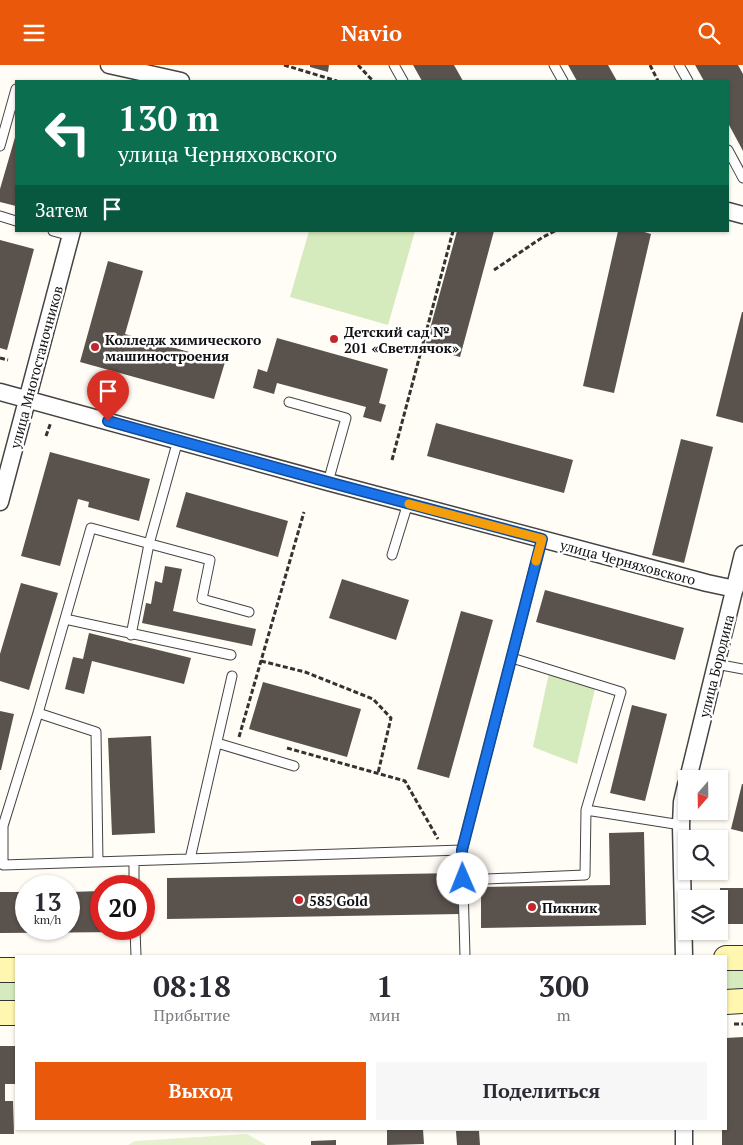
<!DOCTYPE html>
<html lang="ru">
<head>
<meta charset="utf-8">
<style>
  body { margin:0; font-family:"PT Serif",serif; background:#f7f7f7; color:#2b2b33; height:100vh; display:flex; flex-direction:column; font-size:19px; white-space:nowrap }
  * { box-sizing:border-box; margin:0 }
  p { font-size:16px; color:#7c7c81 }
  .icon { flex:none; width:28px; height:28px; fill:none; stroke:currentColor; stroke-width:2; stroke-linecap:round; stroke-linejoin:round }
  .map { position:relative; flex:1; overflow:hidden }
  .details { position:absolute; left:15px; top:890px; width:712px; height:175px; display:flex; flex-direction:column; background:#fff; border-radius:0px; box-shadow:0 1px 4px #0004 }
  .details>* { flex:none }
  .top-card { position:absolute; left:15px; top:15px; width:714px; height:152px; border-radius:0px; box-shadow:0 1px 4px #0004; background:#0b6e4f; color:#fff; overflow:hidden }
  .needle { width:32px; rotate:200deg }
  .buttons { position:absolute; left:678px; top:705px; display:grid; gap:10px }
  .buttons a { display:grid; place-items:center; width:50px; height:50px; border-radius:0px; background:#fff; box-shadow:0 1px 4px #0004; font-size:25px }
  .speed { position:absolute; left:15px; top:810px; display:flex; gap:10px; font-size:25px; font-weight:700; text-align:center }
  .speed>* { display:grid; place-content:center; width:65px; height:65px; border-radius:50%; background:#fff; box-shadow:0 1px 4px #0004; line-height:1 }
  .speed small { font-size:12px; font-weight:400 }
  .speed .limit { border:8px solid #d22; background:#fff; color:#111 }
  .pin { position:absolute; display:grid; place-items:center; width:42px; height:42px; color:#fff; margin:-51px -21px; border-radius:50% 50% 50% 0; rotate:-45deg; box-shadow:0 0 5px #0007 }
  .pin .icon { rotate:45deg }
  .me { position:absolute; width:55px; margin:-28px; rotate:359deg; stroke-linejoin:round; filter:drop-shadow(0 0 4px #0008) }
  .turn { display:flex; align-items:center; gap:18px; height:105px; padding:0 20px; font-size:22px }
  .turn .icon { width:65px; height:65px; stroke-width:2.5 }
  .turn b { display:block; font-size:35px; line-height:42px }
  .then { display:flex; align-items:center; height:48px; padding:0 20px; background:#0003; gap:10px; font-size:19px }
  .eta { display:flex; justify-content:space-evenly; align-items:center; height:85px; text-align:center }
  .eta b { font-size:30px; font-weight:700; line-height:35px }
  .cta { display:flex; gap:10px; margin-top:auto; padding:10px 20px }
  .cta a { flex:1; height:58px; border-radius:0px; background:#ea580c; color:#fff; font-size:20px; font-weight:700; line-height:58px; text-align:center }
  .cta a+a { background:#f7f7f7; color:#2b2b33 }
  header { display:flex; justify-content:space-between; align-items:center; height:65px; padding:0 20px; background:#ea580c; color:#fff; font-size:22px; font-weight:700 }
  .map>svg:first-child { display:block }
  .green { fill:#d5ebbd }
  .pitch { fill:#e6f2cf }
  .building { fill:#5a524d }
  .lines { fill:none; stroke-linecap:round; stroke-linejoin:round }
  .service-casing { stroke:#444; stroke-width:11 }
  .minor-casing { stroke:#444; stroke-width:19 }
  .secondary-casing { stroke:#333; stroke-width:26 }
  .path { stroke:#333; stroke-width:3; stroke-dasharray:5 2.5; stroke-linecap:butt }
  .service { stroke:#fff; stroke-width:9 }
  .minor { stroke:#fff; stroke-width:16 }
  .secondary { stroke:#fff6b0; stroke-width:24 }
  .route-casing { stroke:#114b97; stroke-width:12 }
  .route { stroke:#1a73e8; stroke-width:9 }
  .slow { stroke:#f59e0b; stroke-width:9 }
  .poi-dot { fill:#c4262e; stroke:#fff; stroke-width:2 }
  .labels { text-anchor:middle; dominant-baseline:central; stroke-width:5; stroke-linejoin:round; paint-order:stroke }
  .poi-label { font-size:14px; font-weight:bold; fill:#111; stroke:#fff; text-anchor:start }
  .street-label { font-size:14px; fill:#111; stroke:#fff }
</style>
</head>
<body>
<header><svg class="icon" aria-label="menu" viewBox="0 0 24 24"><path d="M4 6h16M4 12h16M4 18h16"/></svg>Navio<svg class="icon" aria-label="search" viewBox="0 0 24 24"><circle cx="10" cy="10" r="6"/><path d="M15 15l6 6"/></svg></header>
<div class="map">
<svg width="743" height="1080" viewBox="0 0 743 1080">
  <rect width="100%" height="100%" fill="#fffdf5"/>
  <path class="green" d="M309,166h106l-27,94 -98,-28z
    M549,608l46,16 -18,75 -44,-17z
    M726,902h17v27h-17z
    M0,911h16v29h-16z"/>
  <path class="pitch" d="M247,1069l19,11h-138l7,-4z"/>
  <path class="building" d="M310,0h19l-1,7 -18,-5z
    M413,0h41l9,16h-41z
    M568,0h40l9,16h-40z
    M695,0h43l5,9v77l-15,-28v-42h-24z
    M16,69v72l-16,-4v-13z
    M457,166h37l-34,126 -35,-10z
    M618,166h23l10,3 -37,159 -31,-7z
    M0,175l34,9 -27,101 -7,-2z
    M108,196l35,10 -18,63 100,28 -11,37 -134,-37z
    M742,247h1v111l-27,-7z
    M277,273l111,31 -9,34 7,2 -5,17 -18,-5 3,-10 -89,-24 -3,11 -21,-6 5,-19 9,3z
    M436,358l137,37 -9,33 -137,-37z
    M681,374l32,8 -29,116 -32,-8z
    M50,387l100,27 -11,42 -51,-14 1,-5 -11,-3 -18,67 -39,-10z
    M186,427l102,29 -10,36 -102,-30z
    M165,501l17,3 -9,42 83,18 -4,17 -110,-23 4,-20 5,1 4,-23 7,2z
    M342,514l67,21 -13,40 -67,-22z
    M21,518l37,10 -29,97 -29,-9v-27z
    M545,525l139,38 -9,32 -139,-38z
    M461,546l32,9 -44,158 -32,-9z
    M89,568l102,25 -7,26 -92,-23 -8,33 -19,-5 8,-32 10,2z
    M263,617l98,27 -14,48 -98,-28z
    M632,640l35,9 -22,87 -35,-8z
    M0,646l14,3 -13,56h-1z
    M151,671l4,97 -43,2 -4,-97z
    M742,719h1v48l-12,-3z
    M644,767l2,93 -165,3v-41l129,-2 -1,-52z
    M459,808l1,41 -293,5v-41z
    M720,823h23v36h-23z
    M101,826v38h28v3l-129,1v-41h26v37h43v-37z
    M743,972v108h-21v-16h4v-91z
    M0,981h16v38h-11v17h8l1,33h-14z
    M423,1064l1,15 -37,1v-15z
    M456,1066h23l1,14h-23z
    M336,1075v5h-25v-4z"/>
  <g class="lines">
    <defs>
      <path id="service" d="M394,0l9,16
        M554,0l9,16
        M679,0l9,16
        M0,81l16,-57
        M728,85l15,28
        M0,151l16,5
        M53,166l18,5
        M289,337l57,16 -18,64
        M392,490l16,-52
        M65,554l166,36
        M131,570l18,-91 29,-104
        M716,599l27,5
        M38,648l53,-185 119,32 -8,39 47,13
        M217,678l77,23
        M586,745l95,15
        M190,794l42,-183
        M134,796v25
        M98,797l-2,-130 -58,-19 -35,113v39l459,-15
        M463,815l122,-5 1,-65 35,-118 -109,-34
        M135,864l1,27
        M465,891l-3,-106 80,-311"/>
      <path id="minor" d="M109,0l72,16
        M728,146l15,4
        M0,327l328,90 379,101 28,6
        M0,437l72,-271
        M688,714l55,-225
        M684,891l-3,-131 1,-23 4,-17
        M684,1080v-16"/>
      <path id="secondary" d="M726,893h17
        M0,905h16
        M726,937l17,-1
        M0,948h16"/>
    </defs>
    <use href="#service" class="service-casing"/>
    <use href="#minor" class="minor-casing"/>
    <use href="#secondary" class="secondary-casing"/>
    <path class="path" d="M284,0l53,16
      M358,0l15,16
      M650,0l8,16
      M494,205l49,-33 12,-6
      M0,293l8,2
      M46,371l5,-14
      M392,395l61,-229
      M261,596l44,11 68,27 18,19 -13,55
      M239,672l65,-225
      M287,683l118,33 33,58
      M734,959h9"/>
    <use href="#service" class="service"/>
    <use href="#minor" class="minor"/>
    <use href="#secondary" class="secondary"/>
  </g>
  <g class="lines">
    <defs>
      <path id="route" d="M108,356l220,61 214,57 -80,311 1,29"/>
    </defs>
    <use href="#route" class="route-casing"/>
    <use href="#route" class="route"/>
    <path class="slow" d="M409,439l133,35 -6,22"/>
  </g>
  <g class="poi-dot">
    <circle cx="334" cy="274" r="5"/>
    <circle cx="95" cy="282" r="5"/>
    <circle cx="299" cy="835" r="5"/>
    <circle cx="532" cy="842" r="5"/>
  </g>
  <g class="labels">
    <g class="poi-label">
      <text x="344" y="266">Детский сад №<tspan x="344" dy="16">201 «Светлячок»</tspan></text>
      <text x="105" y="274">Колледж химического<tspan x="105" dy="16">машиностроения</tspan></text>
      <text x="309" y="835">585 Gold</text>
      <text x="542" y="842">Пикник</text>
    </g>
    <g class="street-label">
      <text transform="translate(36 302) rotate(-75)">улица Многостаночников</text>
      <text transform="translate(628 497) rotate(15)">улица Черняховского</text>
      <text transform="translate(716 601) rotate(-76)">улица Бородина</text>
    </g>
  </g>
</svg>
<div class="buttons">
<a><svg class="needle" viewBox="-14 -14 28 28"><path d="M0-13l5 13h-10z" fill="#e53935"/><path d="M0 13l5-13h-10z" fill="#7c7c81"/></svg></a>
<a><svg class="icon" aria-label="search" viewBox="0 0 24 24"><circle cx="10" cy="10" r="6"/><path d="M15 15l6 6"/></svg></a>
<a><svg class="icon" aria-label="layers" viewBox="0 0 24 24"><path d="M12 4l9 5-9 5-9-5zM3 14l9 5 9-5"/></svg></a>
</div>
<div class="speed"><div>13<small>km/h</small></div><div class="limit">20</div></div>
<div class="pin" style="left:108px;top:356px;background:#d93025"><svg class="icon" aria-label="arrive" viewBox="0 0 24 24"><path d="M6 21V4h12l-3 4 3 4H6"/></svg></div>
<svg class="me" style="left:463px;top:814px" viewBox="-20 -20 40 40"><circle r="19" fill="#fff"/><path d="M0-13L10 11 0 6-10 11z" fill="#1a73e8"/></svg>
<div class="top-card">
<div class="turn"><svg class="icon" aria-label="left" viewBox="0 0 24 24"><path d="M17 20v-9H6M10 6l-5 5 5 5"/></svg><div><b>130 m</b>улица Черняховского</div></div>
<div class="then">Затем<svg class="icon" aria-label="arrive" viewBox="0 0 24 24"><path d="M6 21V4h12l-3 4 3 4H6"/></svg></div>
</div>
<section class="details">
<div class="eta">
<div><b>08:18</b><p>Прибытие</p></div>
<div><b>1</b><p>мин</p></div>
<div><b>300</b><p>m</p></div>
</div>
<div class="cta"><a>Выход</a><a>Поделиться</a></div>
</section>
</div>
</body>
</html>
